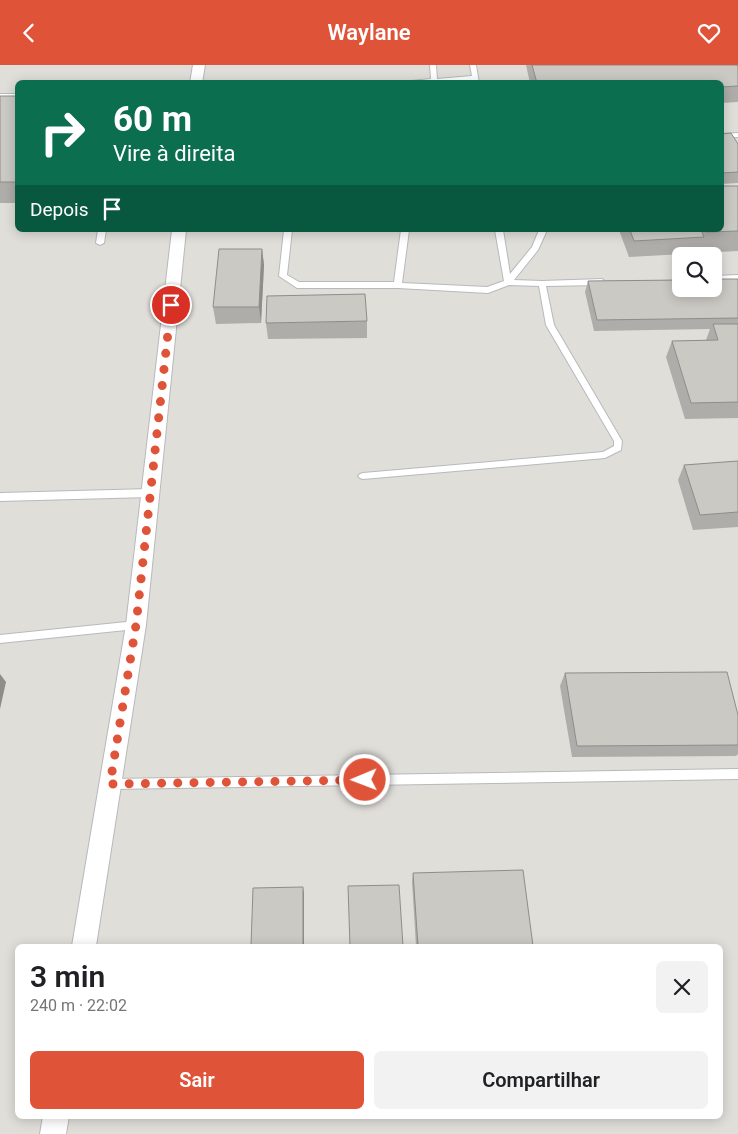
<!DOCTYPE html>
<html lang="pt">
<head>
<meta charset="utf-8">
<style>
  body { margin:0; font-family:Roboto,sans-serif; background:#f2f2f2; color:#202124; height:100vh; display:flex; flex-direction:column; font-size:19px; white-space:nowrap }
  * { box-sizing:border-box; margin:0 }
  p { font-size:16px; color:#757577 }
  .icon { flex:none; width:28px; height:28px; fill:none; stroke:currentColor; stroke-width:2; stroke-linecap:round; stroke-linejoin:round }
  .map { position:relative; flex:1; overflow:hidden }
  .panel { position:absolute; left:15px; top:879px; width:708px; height:175px; display:flex; flex-direction:column; background:#fff; border-radius:8px; box-shadow:0 2px 12px #0003 }
  .panel>* { flex:none }
  .top-card { position:absolute; left:15px; top:15px; width:709px; height:152px; border-radius:8px; box-shadow:0 2px 12px #0003; background:#0b6e4f; color:#fff; overflow:hidden }
  .buttons { position:absolute; left:672px; top:182px; display:grid; gap:10px }
  .buttons a { display:grid; place-items:center; width:50px; height:50px; border-radius:8px; background:#fff; box-shadow:0 2px 12px #0003; font-size:25px }
  .pin { position:absolute; display:grid; place-items:center; width:42px; height:42px; color:#fff; margin:-21px; border:2px solid #fff; border-radius:50%; box-shadow:0 1px 5px #0007 }
  .me { position:absolute; width:55px; margin:-28px; rotate:269deg; stroke-linejoin:round; filter:drop-shadow(0 0 4px #0008) }
  .turn { display:flex; align-items:center; gap:18px; height:105px; padding:0 15px; font-size:22px }
  .turn .icon { width:65px; height:65px; stroke-width:2.5 }
  .turn b { display:block; font-size:35px; line-height:42px }
  .then { display:flex; align-items:center; height:48px; padding:0 15px; background:#0003; gap:10px; font-size:19px }
  .round { display:grid; place-items:center; flex:none; width:52px; height:52px; border-radius:8px; background:#f2f2f2 }
  .overview { display:flex; align-items:center; justify-content:space-between; height:85px; padding:0 15px }
  h1 { font-size:30px; font-weight:600; line-height:38px }
  .button { display:flex; gap:10px; margin-top:auto; padding:10px 15px }
  .button a { flex:1; height:58px; border-radius:8px; background:#df5339; color:#fff; font-size:20px; font-weight:600; line-height:58px; text-align:center }
  .button a+a { background:#f2f2f2; color:#202124 }
  header { display:flex; justify-content:space-between; align-items:center; height:65px; padding:0 15px; background:#df5339; color:#fff; font-size:22px; font-weight:600 }
  .map>svg:first-child { display:block }
  .industrial { fill:#e0ded9; fill-rule:evenodd }
  .lines { fill:none; stroke-linecap:round; stroke-linejoin:round }
  .service-casing { stroke:#b7b9bd; stroke-width:2 }
  .minor-casing { stroke:#b7b9bd; stroke-width:2 }
  .service { fill:#fff; fill-rule:evenodd }
  .minor { fill:#fff; fill-rule:evenodd }
  .wall { fill:#afada9 }
  .shaded-wall { fill:#8e8d89 }
  .building { fill:#cbc9c4; stroke:#8e8d89 }
  .route { stroke:#df5339; stroke-width:9; stroke-dasharray:0 16.2 }
</style>
</head>
<body>
<header><svg class="icon" aria-label="back" viewBox="0 0 24 24"><path d="M15 5l-7 7 7 7"/></svg>Waylane<svg class="icon" aria-label="heart" viewBox="0 0 24 24"><path d="M12 20l-8-8c-3-5 5-10 8-4 3-6 11-1 8 4z"/></svg></header>
<div class="map">
<svg width="738" height="1069" viewBox="0 0 738 1069">
  <rect width="100%" height="100%" fill="#eeece4"/>
  <path class="industrial" d="M0,0h738v1069h-738zM18,18h703v147h-703zM681,191h33v33h-33zM18,881h702v170h-702z"/>
  <g class="lines">
    <defs>
      <path id="service" d="M430,0h6l1,14 35,-3 -2,-11h6l3,18h-6l-1,-3 -35,3h-45l39,-4z
        M0,29h18v4h-18z
        M738,68v4l-17,1v-4z
        M98,165h8l-2,13 -4,2 -4,-2z
        M284,165h8l-5,45 12,7h95l7,-52h8l-7,53 85,4 17,-6 -9,-51h8l7,44 22,-27 7,-17h8l-9,20 -24,30 28,1 60,-2 4,3 -4,3 -56,1 8,39 68,116 -1,9 -16,8 -242,21 -3,-1 -2,-2 2,-2 3,-1 240,-21 11,-6v-5l-68,-116 -7,-39 -30,-1 -21,8 -90,-5h-101l-18,-12z
        M738,210v6h-24v-5z
        M150,424l5,4 -5,4 -150,4v-8z
        M136,556l4,1 1,3 -1,3 -4,1 -136,14v-8z
        M738,704v10l-628,10 -4,-1 -2,-4 2,-4 4,-1z"/>
      <path id="minor" d="M193,0h12l-3,18h-12z
        M172,165h14l-40,395 -50,321h-24l54,-321z
        M43,1051h26l-3,18h-26z"/>
    </defs>
    <use href="#service" class="service-casing"/>
    <use href="#minor" class="minor-casing"/>
    <use href="#service" class="service"/>
    <use href="#minor" class="minor"/>
  </g>
  <path class="wall" d="M526,0h211l1,2v35l-17,1v-20h-191z
    M0,31h18v107h-18z
    M721,69l17,10v39l-17,1z
    M738,121v65l-109,6 -10,-27h102z
    M262,184l2,16 -3,58 -45,1 -3,-17z
    M738,214v139l-53,1 -19,-62 6,-16 34,-1 4,-11 -116,2 -9,-39 3,-11z
    M367,256v17l-99,1 -2,-16z
    M738,396v66l-45,3 -15,-50 6,-15z
    M565,608l173,42v39l-2,2 -164,1 -12,-71z
    M413,808l120,73h-117l-4,-64z"/>
  <path class="shaded-wall" d="M262,184l2,16 -3,58 -2,-16z
    M0,609l6,8 -6,27z
    M303,822l1,6v53h-1z"/>
  <path class="building" d="M532,0h205l1,2v19l-17,1v-4h-184z
    M0,31h18v86h-18z
    M731,68l7,11v28l-17,1v-39z
    M721,121h17v45l-32,1 -1,-2h16z
    M630,165h71l3,7 -70,4z
    M219,184h43l-3,58h-46z
    M714,214h24v39l-141,2 -9,-39 93,-1v9h33z
    M365,229l2,27 -101,2 1,-27z
    M713,259h25v78l-47,1 -19,-62 46,-1z
    M738,396v51l-38,3 -16,-50z
    M727,607l11,43v30l-161,1 -12,-73z
    M523,805l10,76h-115l-5,-73z
    M399,820l4,61h-53l-2,-60z
    M303,822v59h-52l2,-58z"/>
  <g class="lines">
    <path class="route" d="M171,240l-35,320 -26,159 255,-4"/>
  </g>
</svg>
<div class="buttons">
<a><svg class="icon" aria-label="search" viewBox="0 0 24 24"><circle cx="10" cy="10" r="6"/><path d="M15 15l6 6"/></svg></a>
</div>
<div class="pin" style="left:171px;top:240px;background:#d93025"><svg class="icon" aria-label="arrive" viewBox="0 0 24 24"><path d="M6 21V4h12l-3 4 3 4H6"/></svg></div>
<svg class="me" style="left:365px;top:715px" viewBox="-20 -20 40 40"><circle r="17" fill="#df5339" stroke="#fff" stroke-width="3"/><path d="M0-11L8 9 0 5-8 9z" fill="#fff"/></svg>
<div class="top-card">
<div class="turn"><svg class="icon" aria-label="right" viewBox="0 0 24 24"><path d="M7 20v-9h11M14 6l5 5-5 5"/></svg><div><b>60 m</b>Vire à direita</div></div>
<div class="then">Depois<svg class="icon" aria-label="arrive" viewBox="0 0 24 24"><path d="M6 21V4h12l-3 4 3 4H6"/></svg></div>
</div>
<section class="panel">
<div class="overview"><div><h1>3 min</h1><p>240 m · 22:02</p></div><a class="round"><svg class="icon" aria-label="close" viewBox="0 0 24 24"><path d="M6 6l12 12M18 6L6 18"/></svg></a></div>
<div class="button"><a>Sair</a><a>Compartilhar</a></div>
</section>
</div>
</body>
</html>
